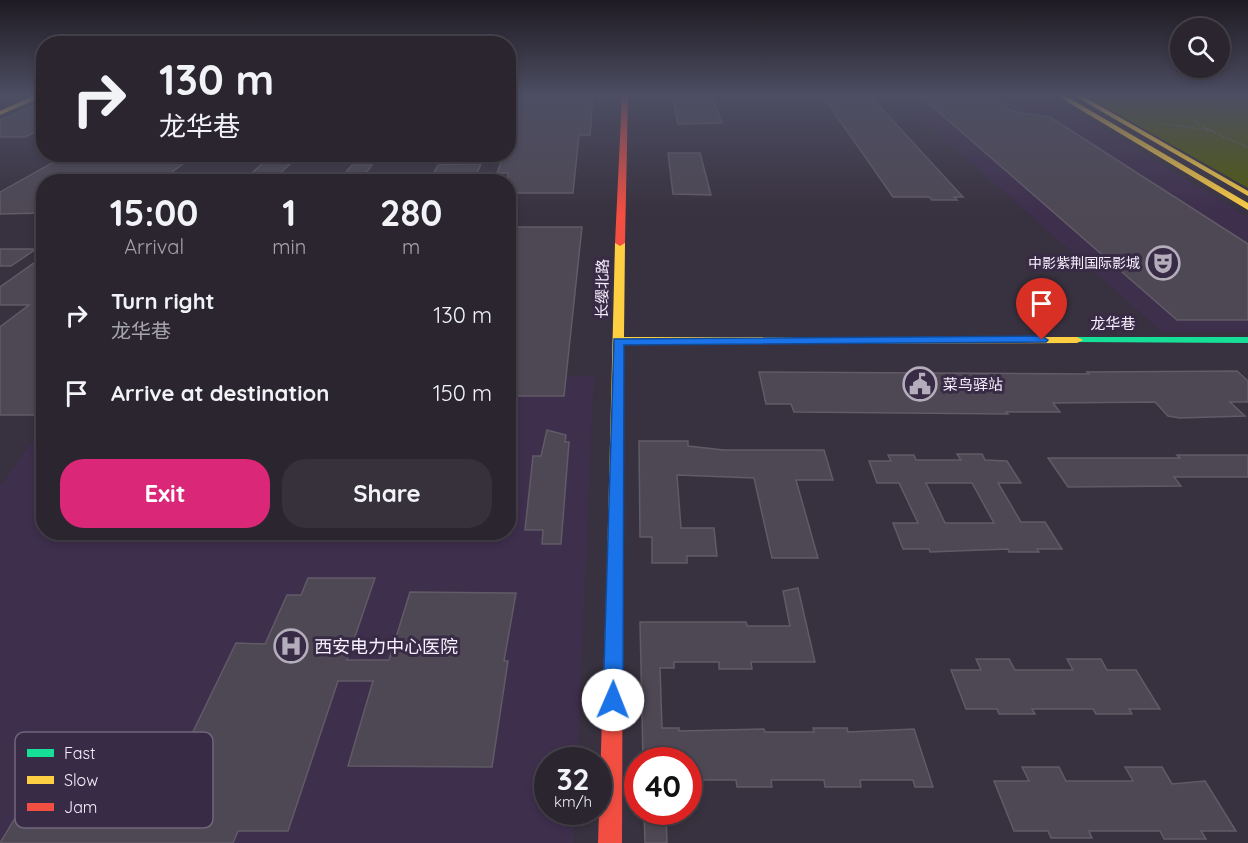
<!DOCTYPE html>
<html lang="en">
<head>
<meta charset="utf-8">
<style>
  body { margin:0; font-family:Quicksand,"Noto Sans SC",sans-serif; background:#36313b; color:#f1f3f6; height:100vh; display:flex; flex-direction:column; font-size:22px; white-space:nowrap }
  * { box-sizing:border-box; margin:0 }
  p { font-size:20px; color:#a5a5aa }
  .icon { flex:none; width:33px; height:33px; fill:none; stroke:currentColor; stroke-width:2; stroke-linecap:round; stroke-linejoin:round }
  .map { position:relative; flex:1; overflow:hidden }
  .side { position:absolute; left:36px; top:174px; width:480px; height:366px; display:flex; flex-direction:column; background:#2a252f; border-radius:24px; box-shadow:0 3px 9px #0003,0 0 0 2px #46424b }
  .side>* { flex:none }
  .hud { position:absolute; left:36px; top:36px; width:480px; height:126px; border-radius:24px; box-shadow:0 3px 9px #0003,0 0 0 2px #46424b; background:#2a252f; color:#f1f3f6; overflow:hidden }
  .tools { position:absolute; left:1170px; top:18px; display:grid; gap:12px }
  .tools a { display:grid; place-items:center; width:60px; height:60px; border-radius:50%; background:#2a252f; box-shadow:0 3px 9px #0003,0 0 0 2px #46424b; font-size:30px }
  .speed { position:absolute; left:534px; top:747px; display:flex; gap:12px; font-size:30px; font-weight:700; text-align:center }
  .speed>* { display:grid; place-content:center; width:78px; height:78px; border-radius:50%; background:#2a252f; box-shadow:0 3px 9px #0003,0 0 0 2px #46424b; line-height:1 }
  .speed small { font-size:15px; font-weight:400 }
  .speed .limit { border:9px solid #d22; background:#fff; color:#111 }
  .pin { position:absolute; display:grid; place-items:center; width:51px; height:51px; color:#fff; margin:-62px -26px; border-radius:50% 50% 50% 0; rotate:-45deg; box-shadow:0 0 6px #0007 }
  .pin .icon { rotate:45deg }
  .me { position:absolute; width:66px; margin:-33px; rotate:1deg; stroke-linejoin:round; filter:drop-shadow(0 0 4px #0008) }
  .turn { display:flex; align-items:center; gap:21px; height:126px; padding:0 24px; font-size:27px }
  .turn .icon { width:78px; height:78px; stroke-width:2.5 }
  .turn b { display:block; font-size:42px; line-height:51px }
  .eta { display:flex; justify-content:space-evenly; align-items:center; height:102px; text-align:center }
  .eta b { font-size:36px; font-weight:800; line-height:42px }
  .action { display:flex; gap:12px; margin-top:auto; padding:12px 24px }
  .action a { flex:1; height:69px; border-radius:24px; background:#db2777; color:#fff; font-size:24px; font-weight:800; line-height:69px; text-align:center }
  .action a+a { background:#36313b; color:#f1f3f6 }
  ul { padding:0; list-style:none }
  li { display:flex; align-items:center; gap:18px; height:78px; padding:0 24px }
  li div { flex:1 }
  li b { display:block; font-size:22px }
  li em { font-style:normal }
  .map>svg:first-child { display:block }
  .built { fill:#3e2f4d }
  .green { fill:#505b09 }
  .building { fill:#4e4854; stroke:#605b66; stroke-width:1.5; fill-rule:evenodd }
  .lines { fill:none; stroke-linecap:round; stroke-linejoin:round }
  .path { stroke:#6f656b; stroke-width:1.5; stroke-dasharray:1.5 1.5; stroke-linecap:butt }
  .fast { fill:#16e098; fill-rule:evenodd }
  .slow { fill:#ffcf43; fill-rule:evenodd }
  .jam { fill:#f24e42; fill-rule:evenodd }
  .route { fill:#1a73e8; stroke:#114b97; stroke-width:1.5 }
  .labels { text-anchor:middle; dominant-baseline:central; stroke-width:6; stroke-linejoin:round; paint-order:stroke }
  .far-poi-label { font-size:14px; fill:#f6f0fe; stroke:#382b45; text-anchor:end }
  .street-label { font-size:15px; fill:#f6f0fe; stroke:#382b45 }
  .poi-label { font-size:15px; fill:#f6f0fe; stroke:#382b45; text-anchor:start }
  .near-poi-label { font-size:18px; fill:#f6f0fe; stroke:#382b45; text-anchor:start }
  .key { fill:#382b45; stroke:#71667c; stroke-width:1.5 }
  .key-label { font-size:16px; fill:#f6f0fe }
</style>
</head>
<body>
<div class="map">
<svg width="1248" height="843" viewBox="0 0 1248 843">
  <rect width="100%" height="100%" fill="#38313f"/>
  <path class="built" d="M895,95h153l200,122v115h-86z
    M594,376l-17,384h-29v52h26l-1,31h-573v-357l43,-59 1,105h464l1,-155z"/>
  <path class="green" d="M1084,95h164v93z"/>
  <path class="building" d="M508,95h85l-3,40h-11l-6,58h-65v-20h-11l7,-19h4z
    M919,95h71l21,16 39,6 198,127v76h-71z
    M672,96h40l10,27 -44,1z
    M824,98h48l91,99h-9l3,3h-25l-3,-3h-36z
    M35,105h9v23l-19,9h-25v-17z
    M668,153h32l11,42 -38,-1z
    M52,163h132l-24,18 -116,1v31l-44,1v-22z
    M263,163h28l-17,16h-29z
    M463,164h18l-8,18h-44l9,-17z
    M352,165h20l-12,16h-22z
    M508,227h74l-18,169h-56z
    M0,249h36l-25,17h-11z
    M44,256v159h-44v-88l29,-22h-29v-18z
    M1237,371l11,10v21h-18l15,14 -65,2 -12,-2 -13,-14 -102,1 7,9h-54l2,2 -214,-2 -3,-8h-25l-7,-32 330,2 -2,-2z
    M547,430l19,5 -1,7h4l-8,102h-19l1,-14h-18l8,-74h8z
    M639,441h49v5l36,4h100l9,30h-37l22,78h-46l-18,-80 -77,-3 4,53h33l3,28h-30v7h-35v-26h-12z
    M957,454h25l3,6 22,1 14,22h-23l23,39h24l17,27h-25l2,3h-30l-1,-3 -78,3 -1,-3h-26l-10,-26h25l-19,-40h-22l-8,-22h22l-3,-6h26l2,5h45zM926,483h46l22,40h-49z
    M1177,455h71v22h-74l7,9 -113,1 -20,-29h132z
    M308,578h67l-28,82h42l21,-68 106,1 -12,68h4l-16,106 -144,-1 25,-85h-35l-50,150h-50l-5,12h-233l23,-38 134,1 79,-163 29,1 22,-49h14z
    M798,588l17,74h-64l1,7h-33v-7h-45v6h-14l2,60h17v3l85,-2 1,3h49l-1,-4h34l1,4 66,-3 19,58h-18l-2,-7h-53l1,7h-36l-1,-7h-53l1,7h-35l-1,-7h-48v-20h-45l-3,-138h106l1,4h43l-7,-35z
    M976,659h33l6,11h58l-6,-11h34l6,11h29l24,39h-31l3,5h-36l-3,-5h-61l3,5h-36l-2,-5h-31l-15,-39h30z
    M1022,767h37l7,14h67l-8,-14h37l10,17 33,-3 31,50h-35l5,8h-42l-4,-8h-71l3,7h-41l-3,-7h-34l-20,-50h35z
    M644,812h22l1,31h-22z"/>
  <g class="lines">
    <path class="path" d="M1181,95l67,17
      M1238,95l10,7
      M1187,97l-3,10c9,21 45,31 64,40
      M1162,123l53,8"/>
    <path class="fast" d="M1077,337h171v6l-175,-1 -2,-2z"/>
    <path class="slow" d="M35,95l9,1 -44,19v-4z
      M1056,95h8l184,108v7z
      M1073,95h8l167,96v5z
      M620,240l5,3 -1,94h453l6,3 -6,3 -453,1 -1,219 -2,5 -6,2 -6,-2 -2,-5 8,-320z"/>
    <path class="jam" d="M622,95h6l-3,148 -5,3 -5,-3z
      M615,556l6,2 2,5 -1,280h-24l9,-280 2,-5z"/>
  </g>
  <linearGradient id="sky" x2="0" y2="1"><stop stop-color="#1f1b23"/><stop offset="0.45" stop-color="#4d4e63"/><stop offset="1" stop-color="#4d4e63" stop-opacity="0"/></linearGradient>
  <rect width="1248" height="213" fill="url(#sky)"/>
  <path class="route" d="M1042,336l6,4 -2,2 -422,3 -1,355 -3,7 -7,2 -8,-2 -2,-7 11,-361z"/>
  <defs>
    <symbol id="theatre-ring" viewBox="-11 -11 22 22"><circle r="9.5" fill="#382b45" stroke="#b4adbb" stroke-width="1.5"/><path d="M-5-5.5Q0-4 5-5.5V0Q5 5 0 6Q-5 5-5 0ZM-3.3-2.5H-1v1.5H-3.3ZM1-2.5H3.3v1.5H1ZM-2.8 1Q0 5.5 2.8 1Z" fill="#b4adbb"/></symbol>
    <symbol id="civic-ring" viewBox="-11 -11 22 22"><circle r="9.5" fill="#382b45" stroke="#b4adbb" stroke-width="1.5"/><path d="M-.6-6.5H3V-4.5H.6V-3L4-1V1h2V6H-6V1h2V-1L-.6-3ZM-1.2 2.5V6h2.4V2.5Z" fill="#b4adbb"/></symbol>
    <symbol id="hospital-ring" viewBox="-11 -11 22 22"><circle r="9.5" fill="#382b45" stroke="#b4adbb" stroke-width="1.5"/><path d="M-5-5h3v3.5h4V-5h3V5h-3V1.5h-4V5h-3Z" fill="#b4adbb"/></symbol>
  </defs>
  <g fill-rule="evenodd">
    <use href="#theatre-ring" x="1144" y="244" width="38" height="38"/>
    <use href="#civic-ring" x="901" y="365" width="38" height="38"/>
    <use href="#hospital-ring" x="272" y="627" width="38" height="38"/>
  </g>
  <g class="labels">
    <g class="far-poi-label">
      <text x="1140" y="263">中影紫荆国际影城</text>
    </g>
    <g class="street-label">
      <text transform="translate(602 289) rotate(-89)">长缨北路</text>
      <text x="1113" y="323">龙华巷</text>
    </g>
    <g class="poi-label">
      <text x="943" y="384">菜鸟驿站</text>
    </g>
    <g class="near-poi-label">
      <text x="314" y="646">西安电力中心医院</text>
    </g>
  </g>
  <rect x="15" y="732" width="198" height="96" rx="9" class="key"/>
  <rect x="27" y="749" width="27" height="8" fill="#16e098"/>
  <rect x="27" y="776" width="27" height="8" fill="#ffcf43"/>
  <rect x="27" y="803" width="27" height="8" fill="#f24e42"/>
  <g class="key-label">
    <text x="64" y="759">Fast</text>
    <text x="64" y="786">Slow</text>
    <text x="64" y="813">Jam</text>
  </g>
</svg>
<div class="tools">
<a><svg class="icon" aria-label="search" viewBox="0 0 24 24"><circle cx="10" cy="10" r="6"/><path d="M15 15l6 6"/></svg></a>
</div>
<div class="speed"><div>32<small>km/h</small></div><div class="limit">40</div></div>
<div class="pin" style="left:1042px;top:340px;background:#d93025"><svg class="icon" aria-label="arrive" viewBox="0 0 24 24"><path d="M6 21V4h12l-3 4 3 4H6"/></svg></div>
<svg class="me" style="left:613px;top:700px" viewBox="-20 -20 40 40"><circle r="19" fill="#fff"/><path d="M0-13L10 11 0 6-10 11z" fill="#1a73e8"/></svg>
<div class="hud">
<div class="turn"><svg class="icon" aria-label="right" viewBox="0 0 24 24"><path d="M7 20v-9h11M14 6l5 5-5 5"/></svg><div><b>130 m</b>龙华巷</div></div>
</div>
<section class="side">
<div class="eta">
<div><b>15:00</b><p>Arrival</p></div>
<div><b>1</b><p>min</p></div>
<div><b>280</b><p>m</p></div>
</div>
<ul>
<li><svg class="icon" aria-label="right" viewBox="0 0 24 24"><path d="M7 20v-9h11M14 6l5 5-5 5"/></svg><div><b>Turn right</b><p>龙华巷</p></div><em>130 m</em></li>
<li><svg class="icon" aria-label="arrive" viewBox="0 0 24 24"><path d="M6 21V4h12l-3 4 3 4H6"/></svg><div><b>Arrive at destination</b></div><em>150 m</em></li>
</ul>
<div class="action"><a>Exit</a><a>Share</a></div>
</section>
</div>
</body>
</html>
